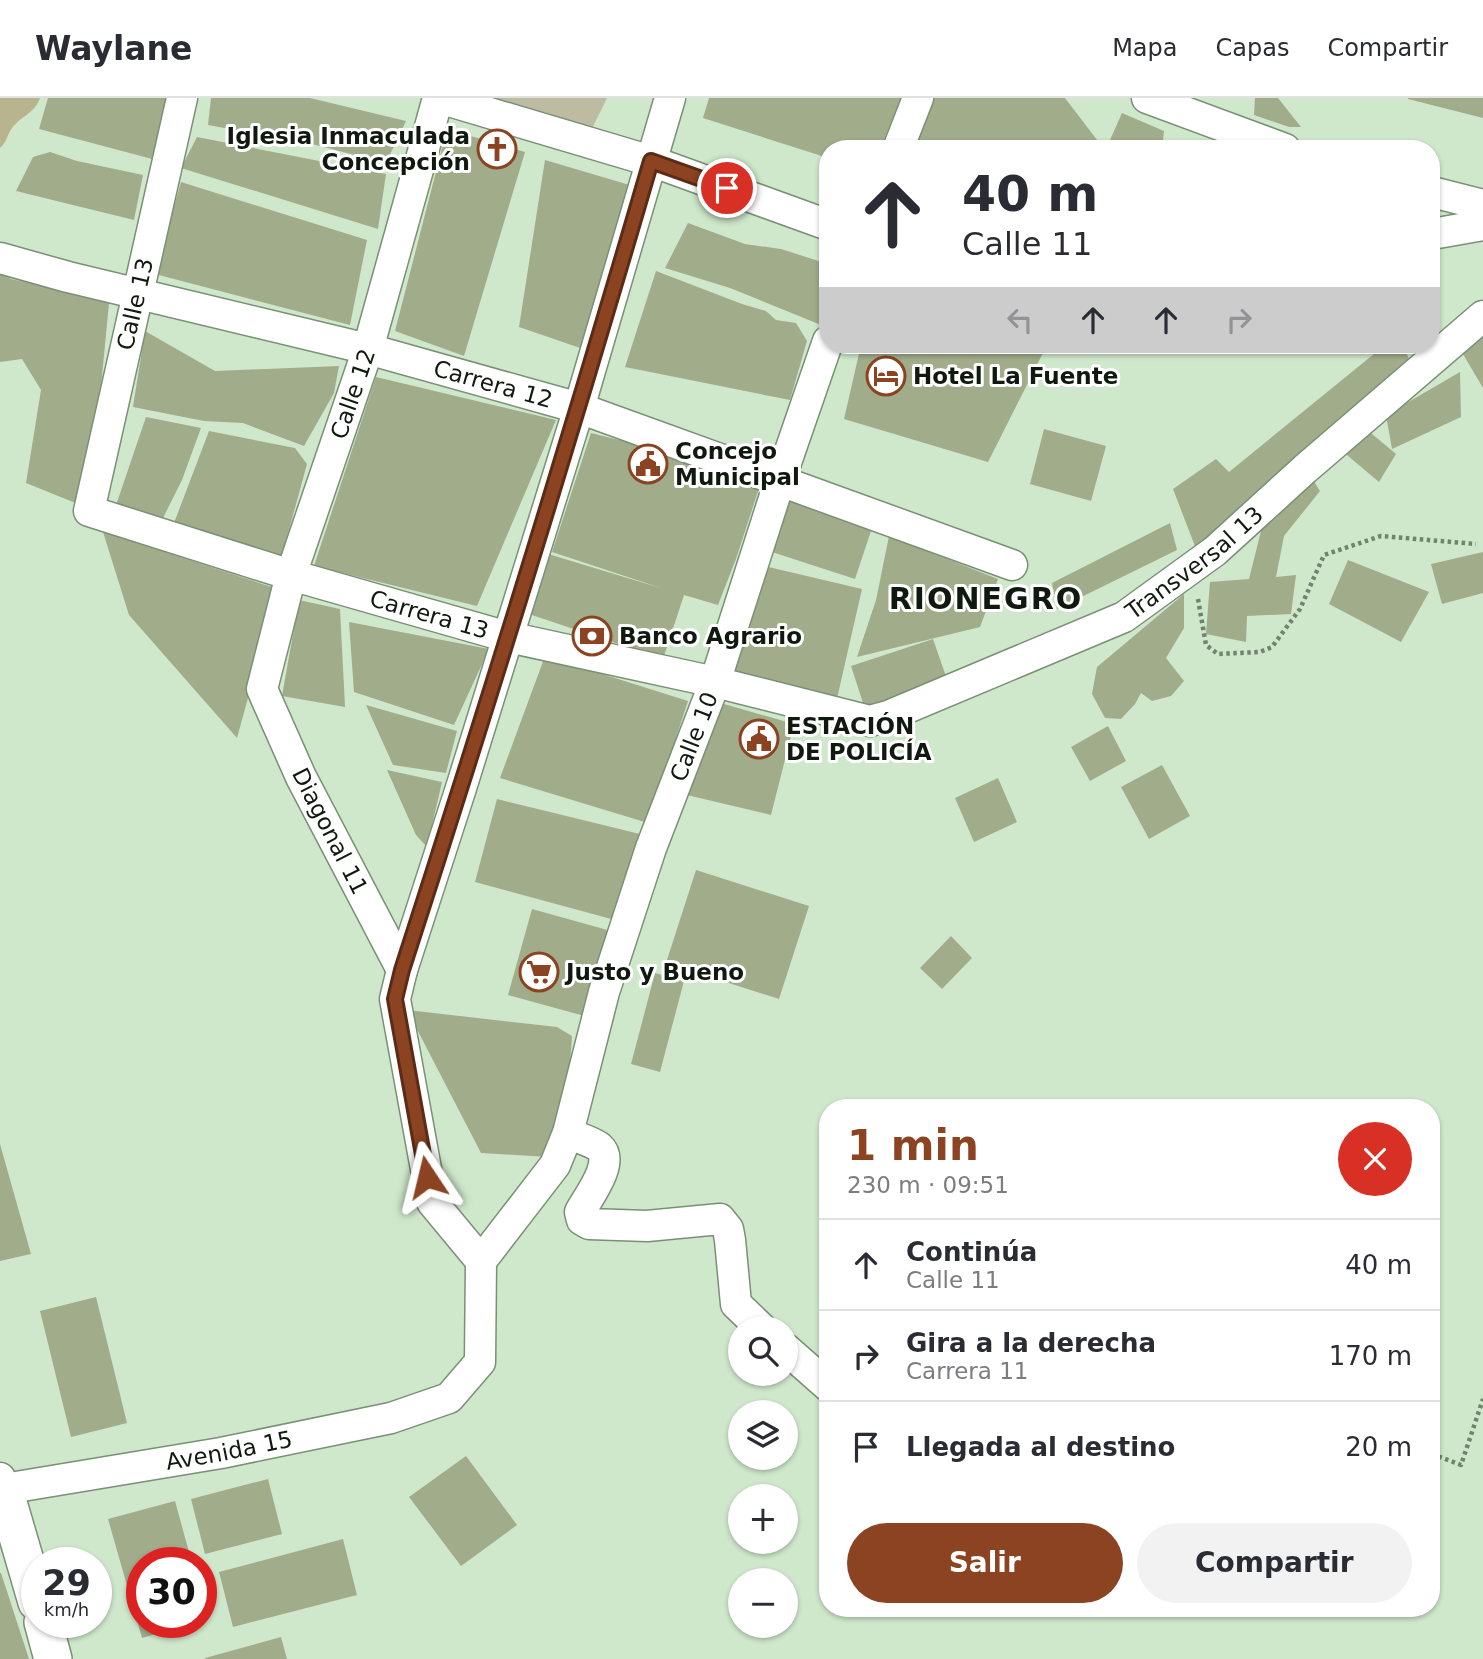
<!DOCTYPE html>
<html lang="es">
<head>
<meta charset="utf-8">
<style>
  body { margin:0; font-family:"DejaVu Sans",sans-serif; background:#f2f2f3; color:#2b2b33; height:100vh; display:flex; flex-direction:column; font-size:26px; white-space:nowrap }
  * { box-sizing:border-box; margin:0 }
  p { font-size:23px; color:#7c7c81 }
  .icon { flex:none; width:38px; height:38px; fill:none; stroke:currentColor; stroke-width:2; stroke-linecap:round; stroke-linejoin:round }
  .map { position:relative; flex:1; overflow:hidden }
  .details { position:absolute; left:819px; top:1001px; width:621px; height:518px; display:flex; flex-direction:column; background:#fff; border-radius:28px; box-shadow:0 2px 5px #0004 }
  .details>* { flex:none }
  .guide { position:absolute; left:819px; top:42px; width:621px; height:214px; border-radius:28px; box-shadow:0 2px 5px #0004; background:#fff; color:#2b2b33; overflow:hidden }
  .fabs { position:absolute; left:728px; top:1218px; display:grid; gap:14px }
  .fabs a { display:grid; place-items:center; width:70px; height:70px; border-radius:50%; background:#fff; box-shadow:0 2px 5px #0004; font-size:35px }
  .speed { position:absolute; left:21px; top:1449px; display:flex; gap:14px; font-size:35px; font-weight:700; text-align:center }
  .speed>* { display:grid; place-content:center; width:91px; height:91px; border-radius:50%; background:#fff; box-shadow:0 2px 5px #0004; line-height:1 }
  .speed small { font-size:18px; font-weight:400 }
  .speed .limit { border:10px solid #d22; background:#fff; color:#111 }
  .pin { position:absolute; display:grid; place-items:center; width:60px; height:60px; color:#fff; margin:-30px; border:4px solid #fff; border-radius:50%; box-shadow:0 2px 7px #0007 }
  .me { position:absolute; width:77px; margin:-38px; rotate:350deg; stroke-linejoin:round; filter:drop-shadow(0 0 5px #0008) }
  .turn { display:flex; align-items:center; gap:24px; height:147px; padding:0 28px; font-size:32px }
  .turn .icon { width:91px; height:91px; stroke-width:2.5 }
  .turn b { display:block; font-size:49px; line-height:60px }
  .lanes { display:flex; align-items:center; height:66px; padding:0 28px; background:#0003; justify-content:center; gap:35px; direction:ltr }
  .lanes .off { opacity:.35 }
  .round { display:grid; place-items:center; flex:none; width:74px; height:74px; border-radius:37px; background:#f2f2f3 }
  .overview { display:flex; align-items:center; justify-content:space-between; height:119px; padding:0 28px }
  h1 { font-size:42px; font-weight:800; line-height:52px; color:#8b4322 }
  .button { display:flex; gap:14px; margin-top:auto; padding:14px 28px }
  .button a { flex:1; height:80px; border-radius:42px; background:#8b4322; color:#fff; font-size:28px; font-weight:800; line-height:80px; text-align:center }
  .button a+a { background:#f2f2f3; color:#2b2b33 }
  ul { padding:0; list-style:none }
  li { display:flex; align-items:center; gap:21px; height:91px; padding:0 28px; border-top:2px solid #e1e1e2 }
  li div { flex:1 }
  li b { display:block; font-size:26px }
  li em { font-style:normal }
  header { display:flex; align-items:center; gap:42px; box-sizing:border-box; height:98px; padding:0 35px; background:#fff; border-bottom:2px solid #e1e1e2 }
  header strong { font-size:33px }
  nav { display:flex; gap:38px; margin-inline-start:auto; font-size:24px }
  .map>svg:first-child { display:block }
  .green { fill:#bdbba2 }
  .forest { fill:#b8b48e }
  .building { fill:#a1ac8b }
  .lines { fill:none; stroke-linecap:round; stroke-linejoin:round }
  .minor-casing { stroke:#799075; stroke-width:33 }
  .tertiary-casing { stroke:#799075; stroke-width:40 }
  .path { stroke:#71826f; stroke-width:4.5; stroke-dasharray:3.5 3.5; stroke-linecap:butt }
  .minor { stroke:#fff; stroke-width:30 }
  .tertiary { stroke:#fff; stroke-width:37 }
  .route-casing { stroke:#5a2c16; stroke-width:18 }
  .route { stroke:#8b4322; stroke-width:12 }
  .labels { text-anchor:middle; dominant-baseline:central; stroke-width:6; stroke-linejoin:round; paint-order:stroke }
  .poi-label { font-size:23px; font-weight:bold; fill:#10190f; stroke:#fff; text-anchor:start }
  .street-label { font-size:23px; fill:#10190f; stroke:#fff }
  .district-label { font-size:30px; font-weight:bold; letter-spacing:2px; fill:#10190f; stroke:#fff }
</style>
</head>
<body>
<header>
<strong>Waylane</strong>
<nav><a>Mapa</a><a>Capas</a><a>Compartir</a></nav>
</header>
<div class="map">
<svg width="1483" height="1561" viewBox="0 0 1483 1561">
  <rect width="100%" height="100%" fill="#cfe8cb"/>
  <path class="green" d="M460,0h147l-19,39z"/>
  <path class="forest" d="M0,0h40c-5,15 -19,18 -28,30 -5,7 -5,14 -12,20z"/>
  <path class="building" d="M48,0h125l-17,62 -117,-31z
    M211,0h99l96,23 -20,42 -74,-19 -104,-19z
    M709,0h192l-21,51h-52v9l-125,-40z
    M931,0h134l39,51h-193z
    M1255,0h23l23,29h-12l-35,-12z
    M1408,0h75v20l-75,-19z
    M1122,15l42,18 -2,18h-56z
    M447,31l78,23 -61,204 -69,-25z
    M197,39l189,37 -8,55 -197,-61z
    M50,54l27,9 66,14 -9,45 -118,-29 17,-34z
    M545,62l88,26 -47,164 -67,-23z
    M181,84l186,58 -17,85 -195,-51z
    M688,125l57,21 36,5 47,15v28l-7,33 -91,-37 -65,-20z
    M656,173l86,33 24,7 10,9 20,3 11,18 -17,59 -165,-33z
    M0,176l11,5 50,11 48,13 -9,94 -22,107 -52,-21 15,-93 -19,-31 -22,3z
    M145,233l70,40 124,-5 -5,27 -30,53 -61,-23 -39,-2 -71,-14z
    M1483,238v52l-23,-39z
    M861,247h186l-59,117 -144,-43z
    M1385,247h17l13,25 -217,184 -25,-65 43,-30 13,13z
    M1460,274l1,45 -69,32 -6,-34z
    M376,279l180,43 -79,186 -163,-40z
    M146,319l55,11 -19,52 -24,48 -45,-14z
    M1359,325l37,31 -17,28 -38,-32z
    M1044,331l62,17 -15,55 -61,-17z
    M209,333l86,17 12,16 -26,95 -107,-36z
    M591,335l172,43 -27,83 -18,46 -34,-10 -21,64 -137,-46 19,-60 119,36 -112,-37z
    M1308,374l12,19 -36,45 -8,41 20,-2 -5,39 -44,2 -1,26 -40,-8 4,-52 39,-3 13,-52z
    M791,398l83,26 -19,57 -83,-27z
    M1170,425l7,27 -120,59 -5,-26z
    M103,434l175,57 -41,149 -108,-123z
    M889,438l109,43 -18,48 -123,30 19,-57z
    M1483,454v41l-41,11 -11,-40z
    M1348,462l81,32 -28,50 -72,-38z
    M760,467l102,24 -26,114 -102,-25z
    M1184,496v34l-18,30 18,23 -13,15 -19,5 -11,-8 -6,11 -14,15 -16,-1 -13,-24 5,-27z
    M299,502l41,9 5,98 -63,-11z
    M349,524l140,27 -35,76 -100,-33z
    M933,541l17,49 -83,27 -16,-49z
    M545,558l143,45 -40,122 -148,-45z
    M717,604l77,22 -23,91 -84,-20z
    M366,607l91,26 -11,42 -53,-8z
    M1108,628l18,35 -36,20 -19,-34z
    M1162,667l28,51 -41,23 -28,-52z
    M387,672l55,12 -15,65 -11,-12z
    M998,680l19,44 -43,20 -19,-44z
    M497,701l147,36 -29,85 -140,-38z
    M696,772l113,36 -30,93 -113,-36z
    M532,811l79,22 -23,86 -80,-22z
    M951,838l21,22 -30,31 -22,-21z
    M655,875l29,8 -24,91 -29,-8z
    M407,912l150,17 15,9 -3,43 -21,78 -67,-4z
    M0,1046l31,110 -31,7z
    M96,1199l31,126 -56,14 -31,-126z
    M466,1358l51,69 -56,41 -52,-69z
    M268,1381l14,55 -77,20 -14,-55z
    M175,1403l17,62h-50v59l53,1 -53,15 -34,-119z
    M343,1441l14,56 -124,32 -14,-55z
    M0,1475h1l28,86h-29z
    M281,1539l6,22h-82v-1z"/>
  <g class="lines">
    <defs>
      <g id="minor">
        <path id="s1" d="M182,0l-93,413 202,64 217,62 207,45 155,39 18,-5 236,-99 91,-66 90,-82 178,-153"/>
        <path d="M439,0l212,63 177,64"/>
        <path d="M1147,0l138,51"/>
        <path d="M898,51l20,-51"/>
        <path d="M1432,94l51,13"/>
        <path d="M1432,136l51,-9"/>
        <path id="s2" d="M0,160l68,19 300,72 211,59 433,157"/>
        <path id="s3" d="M402,872l-101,-193 -39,-88 29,-114 77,-226 70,-251"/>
        <path d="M568,1035c8,4 25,9 31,14 17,15 -11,50 -19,65l2,8 7,4 58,2 73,-7 8,10 2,11 6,64 25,24"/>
        <path d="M481,1163l-49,-59 -37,-203 7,-29 59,-182 118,-380 91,-310"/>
        <path id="s4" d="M481,1163l74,-96 13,-32 36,-141 47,-144 64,-166 65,-202 48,-139"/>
        <path d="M786,1251l42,37"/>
        <path id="s5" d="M0,1380l4,11 217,-36 170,-35 58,-20 31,-36 1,-101"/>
      </g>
      <path id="tertiary" d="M0,1392l4,-1 33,113
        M43,1524l10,37"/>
    </defs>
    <use href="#minor" class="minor-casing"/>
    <use href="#tertiary" class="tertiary-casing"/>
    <path class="path" d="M1198,501l8,46 12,9 42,-2 12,-5 28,-38 24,-54 57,-19 95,8
      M1432,1356l29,11 22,-66"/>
    <use href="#minor" class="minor"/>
    <use href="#tertiary" class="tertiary"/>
  </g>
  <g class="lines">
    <defs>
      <path id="route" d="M427,1079l-32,-178 7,-29c87,-269 170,-538 249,-809l76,27"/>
    </defs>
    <use href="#route" class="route-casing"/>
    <use href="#route" class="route"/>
  </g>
  <defs>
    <symbol id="church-ring" viewBox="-11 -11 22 22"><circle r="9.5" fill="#fff" stroke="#8b4322" stroke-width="1.5"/><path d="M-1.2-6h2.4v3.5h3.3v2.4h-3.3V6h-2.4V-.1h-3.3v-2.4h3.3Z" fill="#8b4322"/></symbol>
    <symbol id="hotel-ring" viewBox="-11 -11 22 22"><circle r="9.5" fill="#fff" stroke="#8b4322" stroke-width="1.5"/><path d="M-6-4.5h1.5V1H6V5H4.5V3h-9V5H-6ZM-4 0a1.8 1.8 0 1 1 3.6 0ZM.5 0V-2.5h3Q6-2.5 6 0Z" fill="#8b4322"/></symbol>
    <symbol id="civic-ring" viewBox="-11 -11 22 22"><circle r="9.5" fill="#fff" stroke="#8b4322" stroke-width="1.5"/><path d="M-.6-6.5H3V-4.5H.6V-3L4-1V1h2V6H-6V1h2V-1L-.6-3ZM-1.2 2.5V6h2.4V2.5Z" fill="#8b4322"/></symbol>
    <symbol id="bank-ring" viewBox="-11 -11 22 22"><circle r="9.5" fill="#fff" stroke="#8b4322" stroke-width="1.5"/><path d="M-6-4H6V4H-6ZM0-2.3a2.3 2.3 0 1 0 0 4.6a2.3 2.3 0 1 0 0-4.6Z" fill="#8b4322"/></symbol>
    <symbol id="supermarket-ring" viewBox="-11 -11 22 22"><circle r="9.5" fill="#fff" stroke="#8b4322" stroke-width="1.5"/><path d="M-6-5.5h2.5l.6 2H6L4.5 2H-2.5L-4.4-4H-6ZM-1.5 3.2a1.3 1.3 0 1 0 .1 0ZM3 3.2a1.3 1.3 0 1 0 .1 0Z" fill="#8b4322"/></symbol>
  </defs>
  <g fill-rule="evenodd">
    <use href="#church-ring" x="475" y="29" width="44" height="44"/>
    <use href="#hotel-ring" x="864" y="256" width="44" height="44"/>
    <use href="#civic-ring" x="626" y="344" width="44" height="44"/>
    <use href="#bank-ring" x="570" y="516" width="44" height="44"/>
    <use href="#civic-ring" x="737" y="619" width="44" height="44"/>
    <use href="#supermarket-ring" x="517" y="852" width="44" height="44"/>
  </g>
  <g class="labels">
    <g class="poi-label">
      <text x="470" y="38" text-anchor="end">Iglesia Inmaculada<tspan x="470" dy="26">Concepción</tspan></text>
      <text x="913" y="278">Hotel La Fuente</text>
      <text x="675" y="353">Concejo<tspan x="675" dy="26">Municipal</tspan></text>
      <text x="619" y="538">Banco Agrario</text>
      <text x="786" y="628">ESTACIÓN<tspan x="786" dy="26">DE POLICÍA</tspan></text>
      <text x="566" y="874">Justo y Bueno</text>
    </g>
    <g class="street-label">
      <text transform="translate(135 206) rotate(-77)">Calle 13</text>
      <text stroke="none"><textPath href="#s2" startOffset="509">Carrera 12</textPath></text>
      <text stroke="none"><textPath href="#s3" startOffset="623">Calle 12</textPath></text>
      <text stroke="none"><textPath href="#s1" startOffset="1596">Transversal 13</textPath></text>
      <text stroke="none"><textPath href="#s1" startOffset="779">Carrera 13</textPath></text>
      <text stroke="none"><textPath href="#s4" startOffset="572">Calle 10</textPath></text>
      <text transform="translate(330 733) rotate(63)">Diagonal 11</text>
      <text stroke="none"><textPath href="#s5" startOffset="240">Avenida 15</textPath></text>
    </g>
    <g class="district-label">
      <text x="986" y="500">RIONEGRO</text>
    </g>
  </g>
</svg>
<div class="fabs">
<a><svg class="icon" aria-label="search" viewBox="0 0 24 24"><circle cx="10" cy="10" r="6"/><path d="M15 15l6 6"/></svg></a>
<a><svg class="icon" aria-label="layers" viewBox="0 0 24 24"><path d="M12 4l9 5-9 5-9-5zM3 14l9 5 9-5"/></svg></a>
<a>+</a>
<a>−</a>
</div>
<div class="speed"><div>29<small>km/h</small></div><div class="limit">30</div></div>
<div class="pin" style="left:727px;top:90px;background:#d93025"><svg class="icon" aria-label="arrive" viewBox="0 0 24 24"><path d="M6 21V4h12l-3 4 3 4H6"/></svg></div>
<svg class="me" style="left:427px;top:1079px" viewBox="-20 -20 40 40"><path d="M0-17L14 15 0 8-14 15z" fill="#8b4322" stroke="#fff" stroke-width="4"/></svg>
<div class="guide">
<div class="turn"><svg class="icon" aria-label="ahead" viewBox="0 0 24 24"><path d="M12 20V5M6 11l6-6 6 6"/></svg><div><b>40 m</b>Calle 11</div></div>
<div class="lanes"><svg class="icon off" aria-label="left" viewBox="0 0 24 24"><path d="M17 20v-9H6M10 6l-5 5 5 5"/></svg><svg class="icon" aria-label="ahead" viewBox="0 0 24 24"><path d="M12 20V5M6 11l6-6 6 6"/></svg><svg class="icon" aria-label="ahead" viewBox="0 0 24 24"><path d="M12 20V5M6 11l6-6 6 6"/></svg><svg class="icon off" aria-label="right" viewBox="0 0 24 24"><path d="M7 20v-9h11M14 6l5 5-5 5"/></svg></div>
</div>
<section class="details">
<div class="overview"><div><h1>1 min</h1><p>230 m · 09:51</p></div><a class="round" style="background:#d93025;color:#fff"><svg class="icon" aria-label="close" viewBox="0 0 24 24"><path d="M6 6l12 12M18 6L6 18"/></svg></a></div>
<ul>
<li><svg class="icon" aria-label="ahead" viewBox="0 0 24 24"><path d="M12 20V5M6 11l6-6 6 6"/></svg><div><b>Continúa</b><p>Calle 11</p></div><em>40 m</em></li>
<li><svg class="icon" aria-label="right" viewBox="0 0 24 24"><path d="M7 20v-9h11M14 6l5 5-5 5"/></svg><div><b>Gira a la derecha</b><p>Carrera 11</p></div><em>170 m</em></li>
<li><svg class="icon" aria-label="arrive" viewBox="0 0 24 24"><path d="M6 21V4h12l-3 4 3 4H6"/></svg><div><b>Llegada al destino</b></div><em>20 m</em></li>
</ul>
<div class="button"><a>Salir</a><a>Compartir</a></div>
</section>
</div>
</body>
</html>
